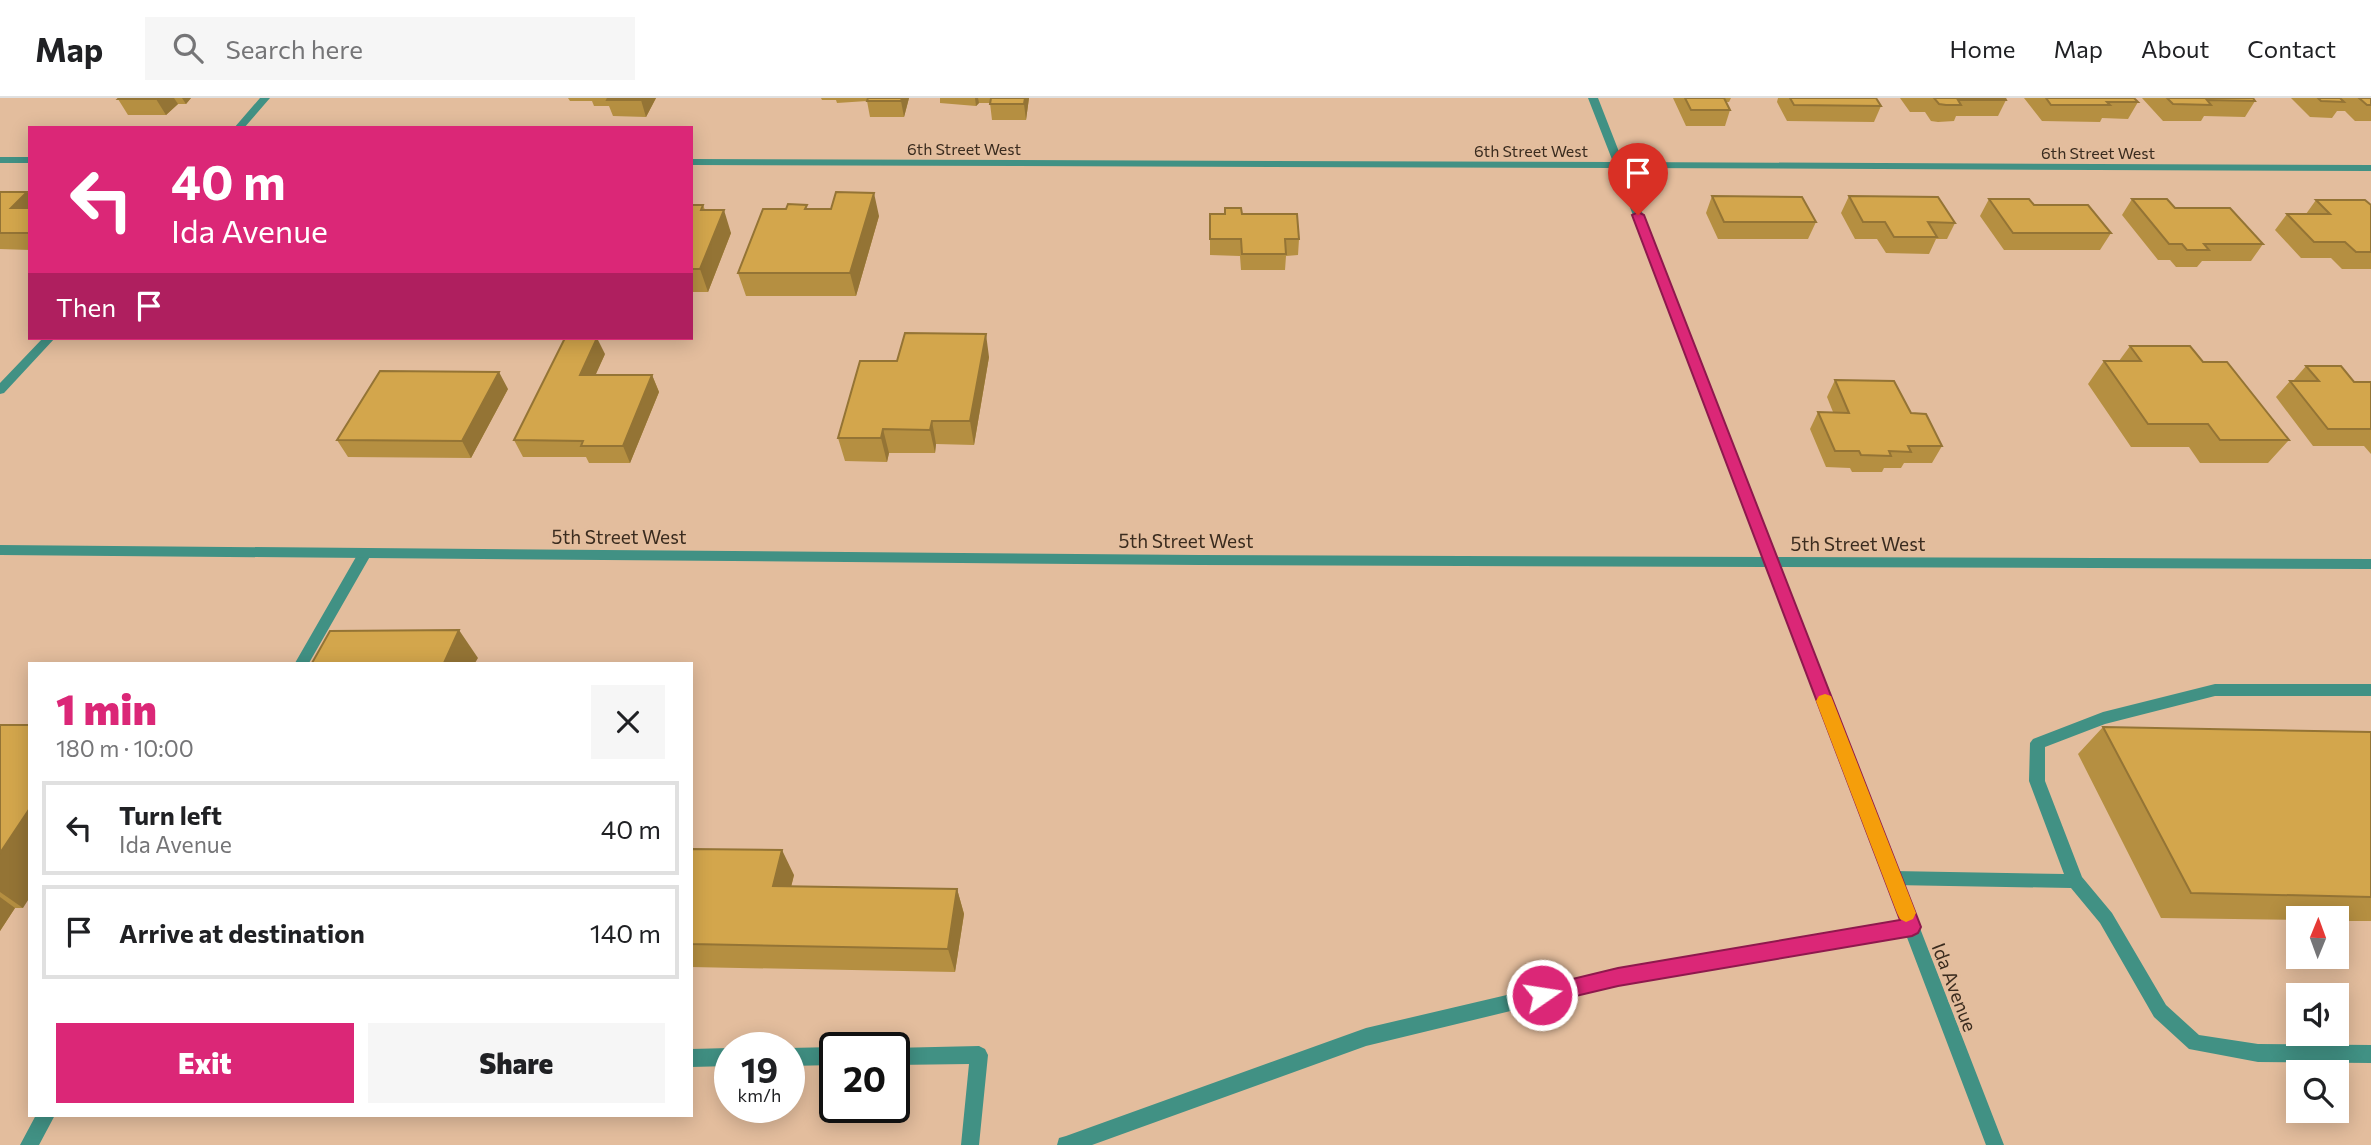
<!DOCTYPE html>
<html lang="en">
<head>
<meta charset="utf-8">
<style>
  body { margin:0; font-family:Commissioner,sans-serif; background:#f6f6f6; color:#202124; height:100vh; display:flex; flex-direction:column; font-size:26px; white-space:nowrap }
  * { box-sizing:border-box; margin:0 }
  p { font-size:23px; color:#757577 }
  .icon { flex:none; width:38px; height:38px; fill:none; stroke:currentColor; stroke-width:2; stroke-linecap:round; stroke-linejoin:round }
  .map { position:relative; flex:1; overflow:hidden }
  .panel { position:absolute; left:28px; top:564px; width:665px; height:455px; display:flex; flex-direction:column; background:#fff; border-radius:0px; box-shadow:0 4px 18px #0003 }
  .panel>* { flex:none }
  .top-card { position:absolute; left:28px; top:28px; width:665px; height:214px; border-radius:0px; box-shadow:0 4px 18px #0003; background:#db2777; color:#fff; overflow:hidden }
  .needle { width:46px; rotate:1deg }
  .buttons { position:absolute; left:2286px; top:808px; display:grid; gap:14px }
  .buttons a { display:grid; place-items:center; width:63px; height:63px; border-radius:0px; background:#fff; box-shadow:0 4px 18px #0003; font-size:35px }
  .speed { position:absolute; left:714px; top:934px; display:flex; gap:14px; font-size:35px; font-weight:700; text-align:center }
  .speed>* { display:grid; place-content:center; width:91px; height:91px; border-radius:50%; background:#fff; box-shadow:0 4px 18px #0003; line-height:1 }
  .speed small { font-size:18px; font-weight:400 }
  .speed .limit { border:4px solid #111; border-radius:10px; background:#fff; color:#111 }
  .pin { position:absolute; display:grid; place-items:center; width:60px; height:60px; color:#fff; margin:-72px -30px; border-radius:50% 50% 50% 0; rotate:-45deg; box-shadow:0 0 7px #0007 }
  .pin .icon { rotate:45deg }
  .me { position:absolute; width:77px; margin:-38px; rotate:77deg; stroke-linejoin:round; filter:drop-shadow(0 0 5px #0008) }
  .turn { display:flex; align-items:center; gap:24px; height:147px; padding:0 28px; font-size:32px }
  .turn .icon { width:91px; height:91px; stroke-width:2.5 }
  .turn b { display:block; font-size:49px; line-height:60px }
  .then { display:flex; align-items:center; height:66px; padding:0 28px; background:#0003; gap:14px; font-size:26px }
  .round { display:grid; place-items:center; flex:none; width:74px; height:74px; border-radius:0px; background:#f6f6f6 }
  .overview { display:flex; align-items:center; justify-content:space-between; height:119px; padding:0 28px }
  h1 { font-size:42px; font-weight:800; line-height:52px; color:#db2777 }
  .button { display:flex; gap:14px; margin-top:auto; padding:14px 28px }
  .button a { flex:1; height:80px; border-radius:0px; background:#db2777; color:#fff; font-size:28px; font-weight:800; line-height:80px; text-align:center }
  .button a+a { background:#f6f6f6; color:#202124 }
  ul { padding:0; list-style:none }
  li { display:flex; align-items:center; gap:21px; height:94px; margin:0 14px 10px; padding:0 14px; border:4px solid #e0e0e0; border-radius:0px }
  li div { flex:1 }
  li b { display:block; font-size:26px }
  li em { font-style:normal }
  header { display:flex; align-items:center; gap:42px; box-sizing:border-box; height:98px; padding:0 35px; background:#fff; border-bottom:2px solid #e0e0e0 }
  header strong { font-size:33px }
  nav { display:flex; gap:38px; margin-inline-start:auto; font-size:24px }
  .search { width:490px; height:63px; background:#f6f6f6; display:flex; align-items:center; gap:18px; box-sizing:border-box; padding:0 24px; border-radius:0px; color:#757577; font-size:26px }
  .map>svg:first-child { display:block }
  .lines { fill:none; stroke-linecap:round; stroke-linejoin:round }
  .lane { fill:#419184; fill-rule:evenodd }
  .street { fill:#419184; fill-rule:evenodd }
  .wall { fill:#b58f41 }
  .shaded-wall { fill:#947435 }
  .building { fill:#d3a64c; stroke:#947435; stroke-width:2 }
  .route { fill:#db2777; stroke:#8e194d; stroke-width:2 }
  .slow { fill:#f59e0b }
  .labels { text-anchor:middle; dominant-baseline:central; stroke-width:7; stroke-linejoin:round; paint-order:stroke }
  .far-street-label { font-size:16px; fill:#3b2c1f; stroke:#e3bd9d }
  .street-label { font-size:19px; fill:#3b2c1f; stroke:#e3bd9d }
</style>
</head>
<body>
<header>
<strong>Map</strong>
<div class="search"><svg class="icon" aria-label="search" viewBox="0 0 24 24"><circle cx="10" cy="10" r="6"/><path d="M15 15l6 6"/></svg>Search here</div>
<nav><a>Home</a><a>Map</a><a>About</a><a>Contact</a></nav>
</header>
<div class="map">
<svg width="2371" height="1047" viewBox="0 0 2371 1047">
  <rect width="100%" height="100%" fill="#e3bd9d"/>
  <g class="lines">
    <path class="lane" d="M365,450l7,5 -63,110h-14l65,-113z
      M2215,586h156v12h-156l-110,28 -60,23v34l37,96 30,36 54,92 33,30 59,9 113,1v18l-113,-1 -69,-13 -35,-32 -54,-94 -29,-35 -178,-3 -6,-2 -2,-5 2,-5 6,-2 171,3 -35,-93 1,-38 3,-4 70,-27z
      M1912,821l6,3 2,5 -2,5 -6,3 -294,50 -252,61 -274,99h-35l2,-7 7,-2 300,-108 252,-59z
      M979,948l6,3 3,6 -9,90h-18l8,-81 -75,1v-17h-3z
      M835,949l3,1h-3v17l-46,1v-18z
      M730,950v18l-39,1v-18z
      M36,1017h19l-16,30h-19z"/>
    <path class="street" d="M260,0h10l-26,30h-10z
      M1588,0h10l25,64 748,3v6l-746,-3 151,389 595,2v10l-591,-2 224,578h-18l-220,-578 -567,-2 -1199,-10v-10l1199,10 564,2 -148,-389 -924,-3v-6l922,3z
      M0,59h30v6h-30z
      M43,240h12l-51,55 -4,1v-11z"/>
  </g>
  <path class="wall" d="M119,0h72l-5,6h-8l-12,11h-38l-10,-16z
    M568,0h88l-10,19 -33,-1 -4,-10h-15l-2,-5h-22z
    M821,0h88l-5,19h-34l-3,-16 -30,2 -1,-3h-14z
    M940,0h89l-3,22h-34l-2,-17h-11l-3,3 -36,-3z
    M1673,0h58l-2,4h-3l4,8 -5,16h-39z
    M1778,0h98l5,8 -7,16 -87,-1 -10,-19z
    M1900,0h105l1,2 -8,16h-42l-2,5 -16,1 -7,-1 -6,-9h-15z
    M2024,0h110l4,4 -10,17 -26,-1 -2,4 -58,-1z
    M2142,0h111l2,3 -10,16 -41,-1 -3,5h-38z
    M2291,0h80v23h-16l-10,-10h-8l-5,7 -22,-1z
    M0,94l30,3v55l-30,-1z
    M1712,98l104,26 -8,17h-90l-12,-26z
    M1849,98l106,27 -8,16h-11l-7,15 -43,-1 -9,-14h-22l-14,-26z
    M1989,101l45,6 77,28 -11,17h-96l-24,-34z
    M2132,101l43,9 88,36 -12,17h-49l-5,6h-21l-6,-7h-12l-36,-45z
    M2316,102l55,5v64h-29l-11,-11h-30l-26,-28 12,-16h19z
    M691,107h12l2,5 26,23 -23,59h-17z
    M808,111l71,7 -23,80h-110l-8,-23z
    M1210,116h32l57,25 -1,16 -12,1 -1,14h-44l-1,-14 -30,-1z
    M2130,248l73,16 86,78 -21,23h-68l-11,-16h-58l-43,-63 16,-23h15z
    M605,256l-10,21h57l7,17 -29,71h-41l-3,-6h-63l-9,-17z
    M989,259l-15,88 -38,-1 -1,9h-46l-2,9 -42,-1 -7,-23 59,-77z
    M2306,268l48,16h17v72l-7,-8h-51l-37,-49 14,-16h3z
    M1835,282l76,33 31,33 -10,17h-28l-3,5h-17l-2,4h-30l-2,-4 -24,-1 -16,-38 8,-17h15l-6,-15z
    M508,291l-37,69 -123,-1 -11,-17z
    M0,627l23,183h-8l-15,23z
    M2103,629l268,5v189h-35v-2h-38v1l-137,-2 -83,-164z
    M691,751l103,26 -3,12 166,2 7,25 -9,58 -264,-5z"/>
  <path class="shaded-wall" d="M157,0h17l4,6 -12,11 -10,-16z
    M182,0h9l-5,6z
    M642,0h14l-10,19 -5,-17z
    M902,0h7l-5,19 -3,-16z
    M975,0h3l1,5 -3,3z
    M1025,0h4l-3,22 -2,-16z
    M27,94l3,3v24l-19,-11z
    M874,95l5,23 -23,80 -6,-23z
    M724,112l7,23 -23,59 -8,-23z
    M986,236l3,23 -15,88 -4,-24z
    M597,240l8,16 -17,38 -8,-17z
    M499,274l9,17 -37,69 -9,-17z
    M652,277l7,17 -29,71 -7,-17z
    M932,323l4,23 -1,9 -5,-23z
    M883,331l6,24 -2,9 -6,-24z
    M459,532l19,28 -3,5h-31z
    M30,710v89l-7,11 -23,-16v-39z
    M782,752l12,25 -9,36 -12,-25z
    M957,791l7,25 -9,58 -7,-23z
    M0,799l15,11 -15,23z"/>
  <path class="building" d="M119,0h38l-1,1h-38z
    M608,0h34l-1,2h-34z
    M868,0h34l-1,3h-34z
    M991,0h34l-1,6h-34z
    M1685,0h39l6,12h-39z
    M1790,0h86l5,8 -87,-1z
    M1934,0h71l1,2h-48l3,5h-15l-7,-1z
    M2046,0h88l4,4h-31l3,3h-59z
    M2167,0h86l2,3 -48,-1 4,5 -38,-1z
    M2318,0h22l4,4 -23,-1z
    M2359,0h12v7h-4z
    M0,94h27l-16,16h19v25h-30z
    M836,94l38,1 -24,80h-112l25,-64h23l2,-5 19,1 -2,4h26z
    M1712,98l90,1 14,25h-92z
    M1849,98l89,1 17,26 -27,-1 9,15h-43l-9,-15h-22z
    M1989,101h40l5,6h54l23,28h-98z
    M2132,101h35l8,9h55l33,36h-59l5,6h-22l-5,-6h-13z
    M2316,102h49l6,5v47h-15l-11,-10h-31l-27,-28h43z
    M691,107h12l-2,5h23l-24,59h-9z
    M1225,110h16l1,6h55l2,25h-14l1,15h-44l-1,-15h-31v-25h15z
    M905,235l81,1 -16,87h-38l-2,9 -47,-1 -2,9h-43l22,-77h37z
    M565,240h32l-17,37h72l-29,71h-42l2,-5 -69,-1z
    M2130,248h60l13,16h24l62,78h-69l-12,-16h-60l-44,-63h37z
    M2306,268h35l13,16h17v47h-43l-38,-48h29z
    M380,273l119,1 -37,69 -125,-1z
    M1835,282l59,1 17,32 15,1 16,32h-34l3,6 -22,-1 2,5 -30,-1 -2,-4h-24l-17,-39 31,1z
    M459,532l-15,33h-132l18,-32z
    M0,627h30v83l-30,45z
    M2103,629l268,5v165l-180,-4z
    M691,751l91,1 -9,36 184,3 -9,60 -257,-5z"/>
  <path class="route" d="M1638,114l6,3 277,712 -3,6 -6,3 -294,50 -76,18 -7,-2 -3,-7 3,-7 83,-20 282,-48 -268,-705z"/>
  <path class="slow" d="M1825,596l6,2 2,5 83,212 -3,6 -7,3 -6,-3 -3,-6 -81,-212 3,-5z"/>
  <g class="labels">
    <g class="far-street-label">
      <text x="964" y="50">6th Street West</text>
      <text x="1531" y="52">6th Street West</text>
      <text x="2098" y="54">6th Street West</text>
    </g>
    <g class="street-label">
      <text x="619" y="438">5th Street West</text>
      <text x="1186" y="442">5th Street West</text>
      <text x="1858" y="445">5th Street West</text>
      <text transform="translate(1955 889) rotate(69)">Ida Avenue</text>
    </g>
  </g>
</svg>
<div class="buttons">
<a><svg class="needle" viewBox="-14 -14 28 28"><path d="M0-13l5 13h-10z" fill="#e53935"/><path d="M0 13l5-13h-10z" fill="#757577"/></svg></a>
<a><svg class="icon" aria-label="sound" viewBox="0 0 24 24"><path d="M4 9h4l5-4v14l-5-4H4zM17 9q2 3 0 6"/></svg></a>
<a><svg class="icon" aria-label="search" viewBox="0 0 24 24"><circle cx="10" cy="10" r="6"/><path d="M15 15l6 6"/></svg></a>
</div>
<div class="speed"><div>19<small>km/h</small></div><div class="limit">20</div></div>
<div class="pin" style="left:1638px;top:117px;background:#d93025"><svg class="icon" aria-label="arrive" viewBox="0 0 24 24"><path d="M6 21V4h12l-3 4 3 4H6"/></svg></div>
<svg class="me" style="left:1542px;top:897px" viewBox="-20 -20 40 40"><circle r="17" fill="#db2777" stroke="#fff" stroke-width="3"/><path d="M0-11L8 9 0 5-8 9z" fill="#fff"/></svg>
<div class="top-card">
<div class="turn"><svg class="icon" aria-label="left" viewBox="0 0 24 24"><path d="M17 20v-9H6M10 6l-5 5 5 5"/></svg><div><b>40 m</b>Ida Avenue</div></div>
<div class="then">Then<svg class="icon" aria-label="arrive" viewBox="0 0 24 24"><path d="M6 21V4h12l-3 4 3 4H6"/></svg></div>
</div>
<section class="panel">
<div class="overview"><div><h1>1 min</h1><p>180 m · 10:00</p></div><a class="round"><svg class="icon" aria-label="close" viewBox="0 0 24 24"><path d="M6 6l12 12M18 6L6 18"/></svg></a></div>
<ul>
<li><svg class="icon" aria-label="left" viewBox="0 0 24 24"><path d="M17 20v-9H6M10 6l-5 5 5 5"/></svg><div><b>Turn left</b><p>Ida Avenue</p></div><em>40 m</em></li>
<li><svg class="icon" aria-label="arrive" viewBox="0 0 24 24"><path d="M6 21V4h12l-3 4 3 4H6"/></svg><div><b>Arrive at destination</b></div><em>140 m</em></li>
</ul>
<div class="button"><a>Exit</a><a>Share</a></div>
</section>
</div>
</body>
</html>
